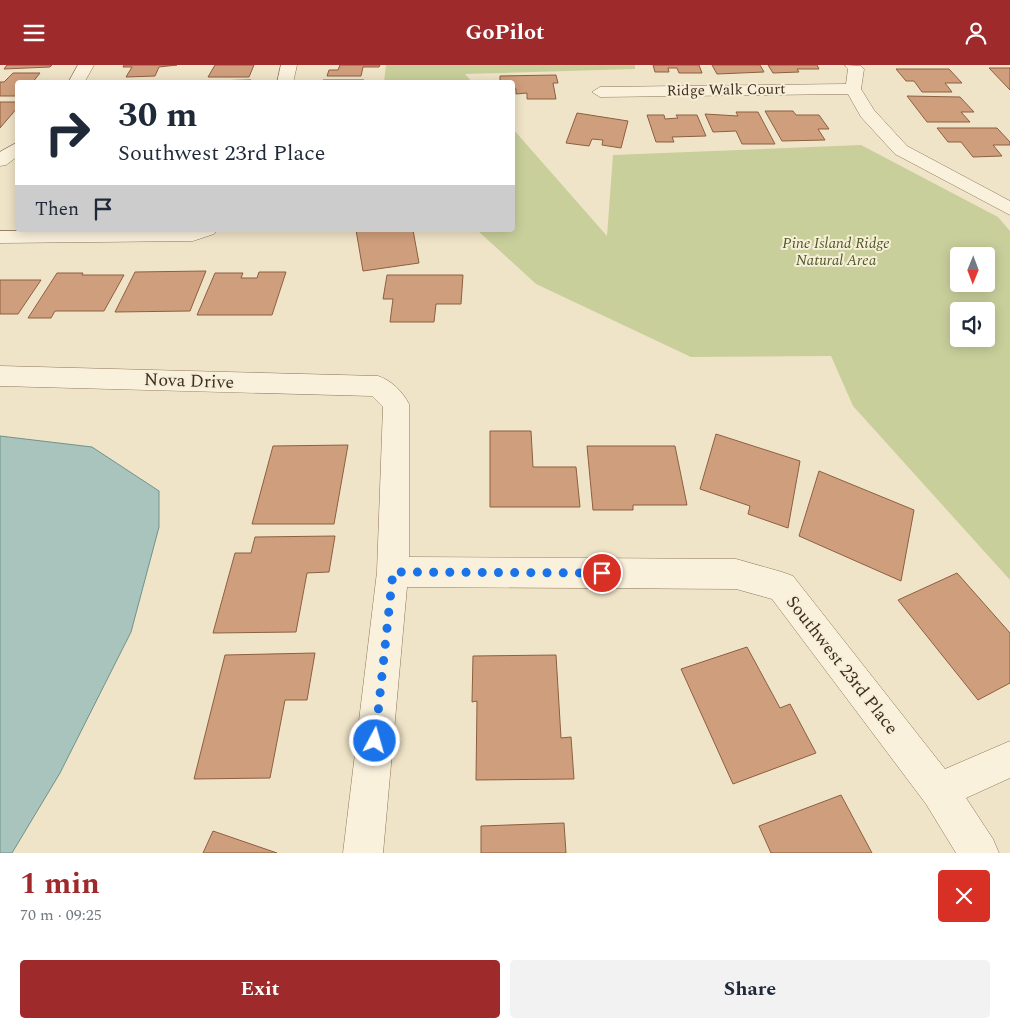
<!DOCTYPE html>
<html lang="en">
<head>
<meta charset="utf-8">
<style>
  body { margin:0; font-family:Spectral,serif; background:#f2f2f3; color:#1f2937; height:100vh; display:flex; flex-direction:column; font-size:19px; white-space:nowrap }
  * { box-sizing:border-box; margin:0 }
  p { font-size:16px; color:#747a83 }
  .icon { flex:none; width:28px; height:28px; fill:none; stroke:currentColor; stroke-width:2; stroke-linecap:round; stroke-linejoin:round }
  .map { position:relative; height:788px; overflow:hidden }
  .side { display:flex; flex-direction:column; background:#fff; flex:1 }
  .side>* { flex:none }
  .hud { position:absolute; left:15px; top:15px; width:500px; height:152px; border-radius:5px; box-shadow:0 2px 12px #0003; background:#fff; color:#1f2937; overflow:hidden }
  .needle { width:32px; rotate:181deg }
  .fabs { position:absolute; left:950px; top:182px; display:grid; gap:10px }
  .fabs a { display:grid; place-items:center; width:45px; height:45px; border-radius:5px; background:#fff; box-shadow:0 2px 12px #0003; font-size:25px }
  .pin { position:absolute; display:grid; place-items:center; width:42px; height:42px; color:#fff; margin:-21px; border:2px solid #fff; border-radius:50%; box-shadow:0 1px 5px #0007 }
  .me { position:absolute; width:55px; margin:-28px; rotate:6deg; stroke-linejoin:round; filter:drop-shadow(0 0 4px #0008) }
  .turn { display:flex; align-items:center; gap:18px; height:105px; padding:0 20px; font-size:22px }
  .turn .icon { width:65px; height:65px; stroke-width:2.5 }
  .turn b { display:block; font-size:35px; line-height:42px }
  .then { display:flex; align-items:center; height:48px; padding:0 20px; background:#0003; gap:10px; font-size:19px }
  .round { display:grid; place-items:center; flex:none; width:52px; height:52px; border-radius:5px; background:#f2f2f3 }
  .overview { display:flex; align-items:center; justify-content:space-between; height:85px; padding:0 20px }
  h1 { font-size:30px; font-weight:700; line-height:38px; color:#9e2a2b }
  .action { display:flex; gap:10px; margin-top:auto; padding:10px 20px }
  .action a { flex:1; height:58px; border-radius:5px; background:#9e2a2b; color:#fff; font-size:20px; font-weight:700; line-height:58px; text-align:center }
  .action a+a { background:#f2f2f3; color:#1f2937 }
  header { display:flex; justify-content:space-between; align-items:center; height:65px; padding:0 20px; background:#9e2a2b; color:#fff; font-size:22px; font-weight:700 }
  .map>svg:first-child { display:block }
  .green { fill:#c9cf9b; fill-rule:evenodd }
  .water { fill:#a9c4bc; stroke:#6f938a }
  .building { fill:#cf9f7d; stroke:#8d5f41 }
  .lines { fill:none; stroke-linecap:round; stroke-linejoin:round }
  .minor-casing { stroke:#8d765c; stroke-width:1 }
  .minor { fill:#faf1dc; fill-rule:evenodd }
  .route { stroke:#1a73e8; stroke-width:9; stroke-dasharray:0 16.2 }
  .labels { text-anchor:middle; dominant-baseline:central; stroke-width:4; stroke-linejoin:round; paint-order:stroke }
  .far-street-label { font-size:15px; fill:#3d2e20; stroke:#f7eed8 }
  .far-park-label { font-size:15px; font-style:italic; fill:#4d5a26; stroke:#f7eed8 }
  .street-label { font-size:18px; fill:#3d2e20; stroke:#f7eed8 }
</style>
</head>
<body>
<header><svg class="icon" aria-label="menu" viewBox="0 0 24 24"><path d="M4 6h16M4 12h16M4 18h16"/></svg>GoPilot<svg class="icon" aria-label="person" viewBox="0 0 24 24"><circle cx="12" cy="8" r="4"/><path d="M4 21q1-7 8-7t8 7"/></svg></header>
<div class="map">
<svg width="1010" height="788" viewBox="0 0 1010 788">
  <rect width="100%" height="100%" fill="#f0e4c8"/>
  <path class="green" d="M386,0h249v4l-170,5 7,8h-88z
    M513,64l94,107 6,-81 248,-10 137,72 12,14v349l-157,-174 -22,-50 -140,1 -155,-73 -59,-54h35zM959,191h27v28h-27zM959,246h27v28h-27z"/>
  <path class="water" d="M0,371l92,11 67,44v36l-28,105 -71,141 -48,80h-12z"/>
  <path class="building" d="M7,0h45l-2,2 -46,2z
    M124,0h53l-18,2 -4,9 -29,1 6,-10h-9z
    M215,0h39l-5,12h-41z
    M340,0h40l-1,2h-16l-2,9h-34l2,-6h9z
    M653,0h46l3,8h-23l-2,-5h-9l1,4h-14z
    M712,0h48l4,7 -47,2z
    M768,0h49l2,4h-22l2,3 -26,1z
    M989,3h21v22z
    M896,4h53l13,14h-17l7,9h-30l-8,-11h-8z
    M13,8h27l-8,10h-14v13h-18v-14h4z
    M556,10l2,8h-5l3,16h-29v-6l-11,1v-5h-4v-6h-12v-7z
    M251,15l-1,3h-43l1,-2z
    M323,15h41l-1,3h-41z
    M907,31l53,1 14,15h-13l9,10h-43z
    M0,37h18v5l-18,21z
    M765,46h28l3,4h23l10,14h-11l7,11 -43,1z
    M736,47h22l17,32h-33l-6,-13 -23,1 -8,-18 33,2z
    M577,48l51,8 -7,27 -19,-3 1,-5 -11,-1 -3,7 -23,-3z
    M647,50h17l1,4 13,-1 -2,-3h21l9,21 -34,1 2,5h-18z
    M937,63h60l13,14v3h-17l9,11 -29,1 -12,-15h-13z
    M356,165h57l6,33 -56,8z
    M206,206l-16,40 -75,1 20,-40z
    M259,207h27l-14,43h-75l18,-42h28l-2,5h16z
    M57,208h26l-1,2h42l-20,36h-49l-4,7h-23z
    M387,210h76l-2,29h-25l-2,18h-44l3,-23h-10z
    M0,215h41l-23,34h-18z
    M490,366h41l2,36h43l4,40h-90z
    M716,369l84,27 -12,67 -40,-14 2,-8 -50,-17z
    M348,380l-14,79h-82l21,-78z
    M587,381h88l12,59h-54v5h-40z
    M819,406l95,39 -13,71 -102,-45z
    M335,471l-6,36 -22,1 -11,59 -83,1 22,-80h16l4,-16z
    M957,508l53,60v50l-32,17 -80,-100z
    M747,582l33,61 10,-4 26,49 -83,31 -52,-115z
    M315,588l-8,47h-22l-15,78 -76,1 31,-124z
    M556,590l5,83 10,-1 3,42 -98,1 1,-79 -5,1 1,-46z
    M841,730l31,58h-101l-12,-27z
    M564,758l2,30h-85v-27z
    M213,766l64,22h-74z"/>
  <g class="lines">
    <defs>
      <path id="minor" d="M78,0h16l-10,18h-16z
        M281,0h16l-4,18h-16z
        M845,0l16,1 3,3 -3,20 13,21 33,36 103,55v14l-115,-61 -34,-37 -13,-23 -248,3 -8,-5 8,-5 246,-3 2,-15z
        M18,77v14l-12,9 -6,1v-14z
        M217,165l-3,4 -21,7 -193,2v-12z
        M0,301l378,10c13,4 25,16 31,28v153l327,2 46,13 11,4 152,193 65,-28v37l-44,20 27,41 6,14h-43l-30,-49 -154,-205 -36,-10 -329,-2 -24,266h-40l34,-281 6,-165 -11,-11 -372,-10z"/>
    </defs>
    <use href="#minor" class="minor-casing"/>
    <use href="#minor" class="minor"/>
  </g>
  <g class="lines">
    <path class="route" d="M375,676l18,-169 209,1"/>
  </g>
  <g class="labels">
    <g class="far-street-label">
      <text transform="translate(726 25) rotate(-1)">Ridge Walk Court</text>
    </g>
    <g class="far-park-label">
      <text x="836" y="178">Pine Island Ridge<tspan x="836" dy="17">Natural Area</tspan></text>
    </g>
    <g class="street-label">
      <text transform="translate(189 316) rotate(2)">Nova Drive</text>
      <text transform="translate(842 600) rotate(52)">Southwest 23rd Place</text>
    </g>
  </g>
</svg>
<div class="fabs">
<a><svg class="needle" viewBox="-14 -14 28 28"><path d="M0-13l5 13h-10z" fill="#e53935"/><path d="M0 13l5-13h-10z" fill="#747a83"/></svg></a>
<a><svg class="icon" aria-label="sound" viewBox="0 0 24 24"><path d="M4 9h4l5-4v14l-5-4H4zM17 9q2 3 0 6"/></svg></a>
</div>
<div class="pin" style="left:602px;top:508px;background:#d93025"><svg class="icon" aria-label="arrive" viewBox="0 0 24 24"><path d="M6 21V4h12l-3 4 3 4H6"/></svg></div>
<svg class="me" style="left:375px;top:676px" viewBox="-20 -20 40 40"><circle r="17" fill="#1a73e8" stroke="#fff" stroke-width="3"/><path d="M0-11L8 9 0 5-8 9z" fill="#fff"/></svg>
<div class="hud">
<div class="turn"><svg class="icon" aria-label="right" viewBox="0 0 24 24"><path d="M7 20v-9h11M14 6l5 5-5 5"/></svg><div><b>30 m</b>Southwest 23rd Place</div></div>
<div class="then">Then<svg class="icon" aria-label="arrive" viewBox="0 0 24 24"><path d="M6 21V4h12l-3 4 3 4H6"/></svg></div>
</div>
</div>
<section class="side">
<div class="overview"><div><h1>1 min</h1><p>70 m · 09:25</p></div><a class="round" style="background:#d93025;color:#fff"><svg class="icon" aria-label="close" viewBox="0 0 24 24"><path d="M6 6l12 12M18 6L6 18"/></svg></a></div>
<div class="action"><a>Exit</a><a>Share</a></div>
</section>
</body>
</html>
